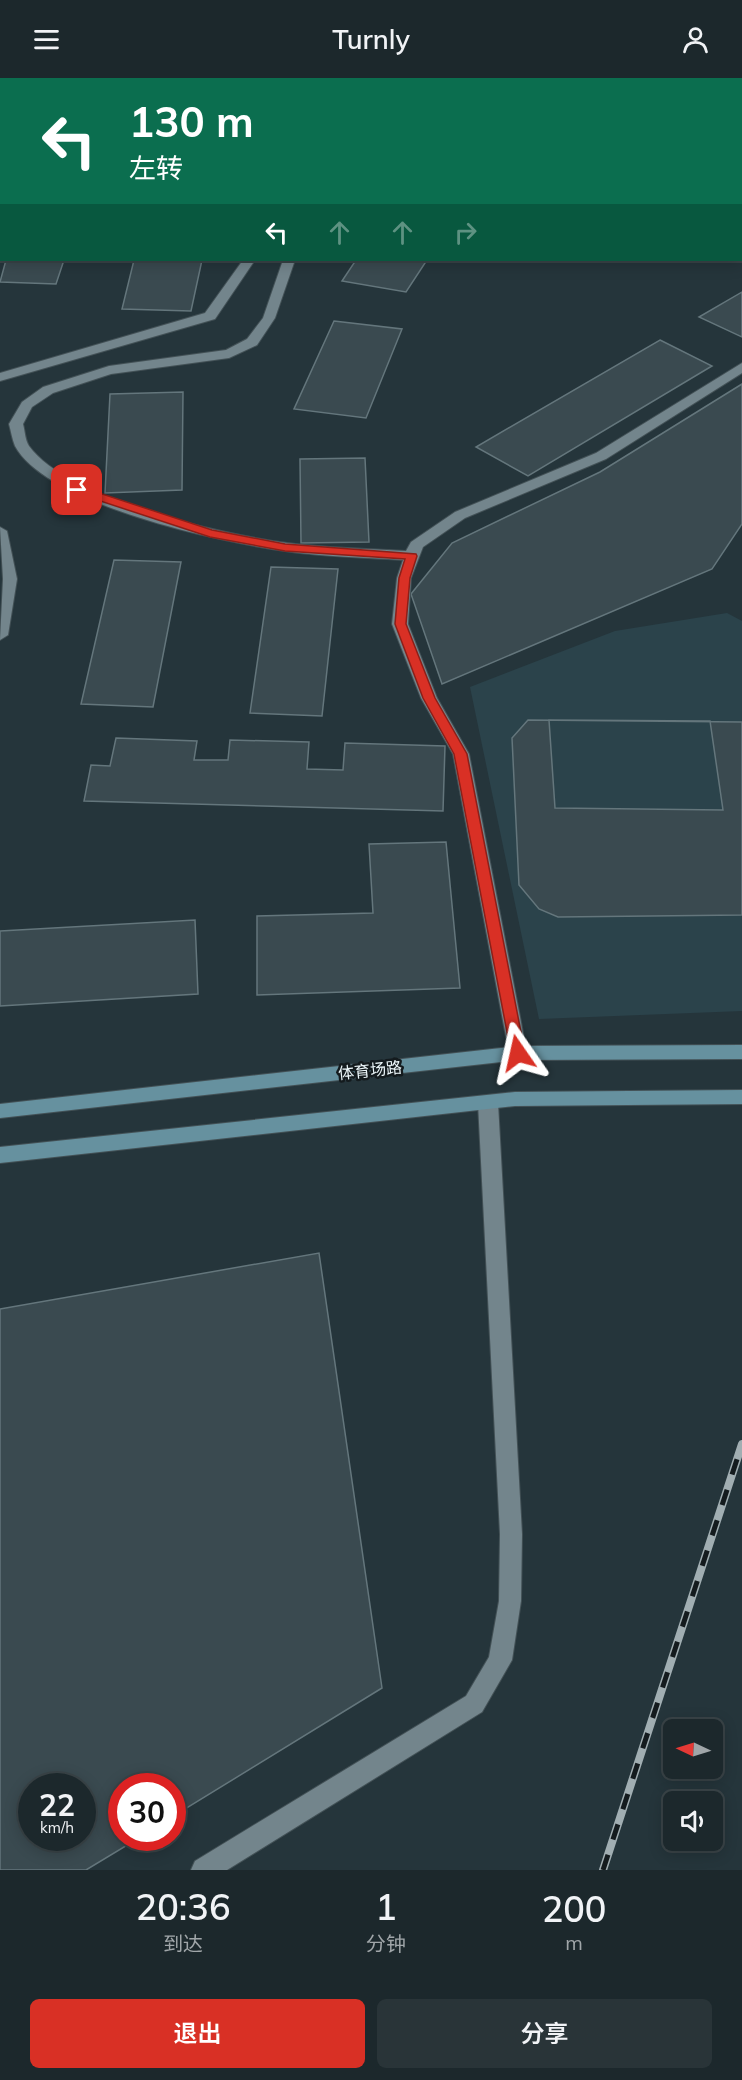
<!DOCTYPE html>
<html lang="zh">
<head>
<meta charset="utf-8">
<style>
  body { margin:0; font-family:Mulish,"Noto Sans SC",sans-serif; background:#293438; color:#f1f3f6; height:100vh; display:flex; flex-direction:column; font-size:22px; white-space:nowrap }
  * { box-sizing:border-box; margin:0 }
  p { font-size:20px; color:#a0a6a9 }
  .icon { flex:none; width:33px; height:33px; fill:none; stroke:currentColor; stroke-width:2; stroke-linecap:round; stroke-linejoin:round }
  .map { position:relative; height:1792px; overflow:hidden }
  .details { display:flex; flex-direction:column; background:#1c282c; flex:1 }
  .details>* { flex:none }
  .hud { position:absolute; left:0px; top:0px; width:742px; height:183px; box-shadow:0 3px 15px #0003,0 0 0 2px #3a4448; background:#0b6e4f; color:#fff; overflow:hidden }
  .needle { width:39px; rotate:274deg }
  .tools { position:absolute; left:663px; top:1641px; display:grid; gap:12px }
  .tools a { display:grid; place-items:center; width:60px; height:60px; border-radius:9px; background:#1c282c; box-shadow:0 3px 15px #0003,0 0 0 2px #3a4448; font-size:30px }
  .speed { position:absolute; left:18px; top:1695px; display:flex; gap:12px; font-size:30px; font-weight:700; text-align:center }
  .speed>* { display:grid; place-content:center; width:78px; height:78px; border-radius:50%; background:#1c282c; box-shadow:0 3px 15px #0003,0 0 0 2px #3a4448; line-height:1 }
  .speed small { font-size:15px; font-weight:400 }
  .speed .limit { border:9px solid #d22; background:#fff; color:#111 }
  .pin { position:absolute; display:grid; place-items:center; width:51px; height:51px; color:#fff; margin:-26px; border-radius:12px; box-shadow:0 3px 9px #0006 }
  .me { position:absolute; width:66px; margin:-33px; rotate:349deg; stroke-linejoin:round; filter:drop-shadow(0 0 4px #0008) }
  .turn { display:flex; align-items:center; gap:21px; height:126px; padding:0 30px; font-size:27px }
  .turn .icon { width:78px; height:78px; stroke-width:2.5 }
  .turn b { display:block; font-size:42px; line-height:51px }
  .lanes { display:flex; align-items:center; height:57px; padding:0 30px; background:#0003; justify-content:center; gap:30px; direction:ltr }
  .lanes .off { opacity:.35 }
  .eta { display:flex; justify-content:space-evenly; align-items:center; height:102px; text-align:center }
  .eta b { font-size:36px; font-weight:600; line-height:42px }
  .primary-button { display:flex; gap:12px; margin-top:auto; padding:12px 30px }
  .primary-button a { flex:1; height:69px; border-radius:9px; background:#d93025; color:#fff; font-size:24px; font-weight:600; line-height:69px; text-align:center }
  .primary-button a+a { background:#293438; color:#f1f3f6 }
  header { display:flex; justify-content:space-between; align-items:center; height:78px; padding:0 30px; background:#1c282c; font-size:27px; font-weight:600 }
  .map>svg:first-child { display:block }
  .built { fill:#2b434b }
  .building { fill:#3a4a50; stroke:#64767c; stroke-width:1.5; fill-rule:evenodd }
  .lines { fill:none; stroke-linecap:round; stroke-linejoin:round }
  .street-casing { stroke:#435156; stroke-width:2 }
  .secondary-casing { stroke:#435156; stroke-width:2 }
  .street { fill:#73858c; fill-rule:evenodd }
  .secondary { fill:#66919f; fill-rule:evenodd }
  .rail-casing { stroke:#a1aeb2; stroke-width:8 }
  .rail { stroke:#141b1e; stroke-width:5; stroke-dasharray:16; stroke-linecap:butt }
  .route { fill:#d93025; stroke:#8d1f18; stroke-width:1.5 }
  .labels { text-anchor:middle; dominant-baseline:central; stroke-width:5; stroke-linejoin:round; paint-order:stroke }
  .street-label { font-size:16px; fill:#ecf6f9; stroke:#141b1e }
</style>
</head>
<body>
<header><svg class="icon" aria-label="menu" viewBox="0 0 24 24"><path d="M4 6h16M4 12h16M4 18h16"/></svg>Turnly<svg class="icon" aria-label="person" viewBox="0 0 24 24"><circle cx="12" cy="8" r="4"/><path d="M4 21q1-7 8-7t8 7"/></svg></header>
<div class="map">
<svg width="742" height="1792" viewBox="0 0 742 1792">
  <rect width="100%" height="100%" fill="#25353b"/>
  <path class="built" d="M727,535l15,8v390l-203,8 -69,-332 145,-56z"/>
  <path class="building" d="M742,0v5l-1,-3 -148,-1z
    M6,182h58l-8,24 -56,-2z
    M134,182h68l-11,51 -69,-2z
    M356,182h71l-21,32 -64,-11z
    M742,214v45l-43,-20z
    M334,243l68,8 -36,89 -72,-9z
    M660,262l52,26 -184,110 -52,-29z
    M742,306v140l-30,45 -270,115 -31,-90 41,-51 148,-71z
    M183,314l-1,98 -77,3 5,-99z
    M365,380l4,84 -68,1 -1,-84z
    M114,482l67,2 -28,145 -72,-3z
    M271,489l67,2 -16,147 -72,-3z
    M528,642l214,2v193l-184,2 -19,-8 -20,-24 -7,-147z
    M549,642l161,1 13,89 -168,-2z
    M116,660l81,3 -3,19h34l2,-20 79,2 -2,27 36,1 2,-27 100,3 -2,65 -359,-10 7,-36 19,1z
    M446,764l14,146 -203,7v-79l116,-3 -4,-69z
    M195,842l3,74 -198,12v-75z
    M319,1175l63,435 -210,129v-31h-50v52h17l-53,32h-86v-561zM32,1708h50v52h-50z"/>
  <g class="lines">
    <defs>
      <path id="street" d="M0,69h2v6h-2z
        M741,118h1v8h-1z
        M243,182h12l-40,59 -215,62v-8l205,-60z
        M283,182h12l-20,58 -18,27 -28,13 -118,16 -58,19 -21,14 -9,17c2,7 2,16 6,22 41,55 192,88 258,97 40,5 80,6 119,8l5,-9 44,-30 141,-59 146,-90v10l-136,86 -141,59 -42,29 -12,31 -3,46 29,74 32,56 58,299 -2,5h-14l-2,-5 -56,-299 -32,-56 -29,-74 5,-46 6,-18c-39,-3 -79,-3 -118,-9 -64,-9 -238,-46 -270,-105 -3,-7 -4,-15 -6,-22l13,-22 21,-15 66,-21 117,-16 21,-11 16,-21z
        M0,449l7,4 10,48 -9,56 -8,5 3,-61z
        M488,1018l7,2 3,5 24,431 -1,67 -9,59 -30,52 -255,158h-36l4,-9 271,-165 23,-39 10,-56 1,-67 -22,-431 3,-5z"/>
      <path id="secondary" d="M742,967v14l-224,1 -518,58v-14l518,-58z
        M742,1012v14l-227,2 -515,57v-16l515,-55z"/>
    </defs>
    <use href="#street" class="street-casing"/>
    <use href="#secondary" class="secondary-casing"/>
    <use href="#street" class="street"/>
    <use href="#secondary" class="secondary"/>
    <defs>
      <path id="rail" d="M603,1792l139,-426"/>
    </defs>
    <use href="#rail" class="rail-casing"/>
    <use href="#rail" class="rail"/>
  </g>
  <path class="route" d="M73,409h8l131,43 73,14 131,10 1,2 -7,22 -4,46 29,74 32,56 58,299 -2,4 -5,2 -7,-6 -57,-299 -31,-56 -28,-74 4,-46 6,-19 -120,-8 -75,-14 -137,-45z"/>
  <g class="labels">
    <g class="street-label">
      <text transform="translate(370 992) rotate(-6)">体育场路</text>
    </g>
  </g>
</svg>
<div class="tools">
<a><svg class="needle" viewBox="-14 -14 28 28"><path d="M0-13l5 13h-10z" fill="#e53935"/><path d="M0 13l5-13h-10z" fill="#a0a6a9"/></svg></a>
<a><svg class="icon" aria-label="sound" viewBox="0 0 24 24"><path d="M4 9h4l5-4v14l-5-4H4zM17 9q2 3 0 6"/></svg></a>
</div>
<div class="speed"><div>22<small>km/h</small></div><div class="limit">30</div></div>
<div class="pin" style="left:77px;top:412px;background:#d93025"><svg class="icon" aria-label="arrive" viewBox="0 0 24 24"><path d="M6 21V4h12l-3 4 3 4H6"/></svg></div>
<svg class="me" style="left:518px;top:975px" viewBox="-20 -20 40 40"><path d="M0-17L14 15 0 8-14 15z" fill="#d93025" stroke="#fff" stroke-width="4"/></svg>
<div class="hud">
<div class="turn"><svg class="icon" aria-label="left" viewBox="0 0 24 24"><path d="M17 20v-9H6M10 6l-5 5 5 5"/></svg><div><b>130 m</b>左转</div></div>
<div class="lanes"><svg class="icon" aria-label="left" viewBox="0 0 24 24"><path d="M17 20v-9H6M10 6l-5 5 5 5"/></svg><svg class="icon off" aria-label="ahead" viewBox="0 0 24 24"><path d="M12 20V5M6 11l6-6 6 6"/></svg><svg class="icon off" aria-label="ahead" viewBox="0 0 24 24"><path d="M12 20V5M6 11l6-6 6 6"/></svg><svg class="icon off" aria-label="right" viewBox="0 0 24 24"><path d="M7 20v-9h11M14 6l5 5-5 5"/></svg></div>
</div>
</div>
<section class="details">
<div class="eta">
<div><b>20:36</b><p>到达</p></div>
<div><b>1</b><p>分钟</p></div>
<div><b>200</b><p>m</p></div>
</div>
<div class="primary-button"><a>退出</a><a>分享</a></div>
</section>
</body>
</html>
